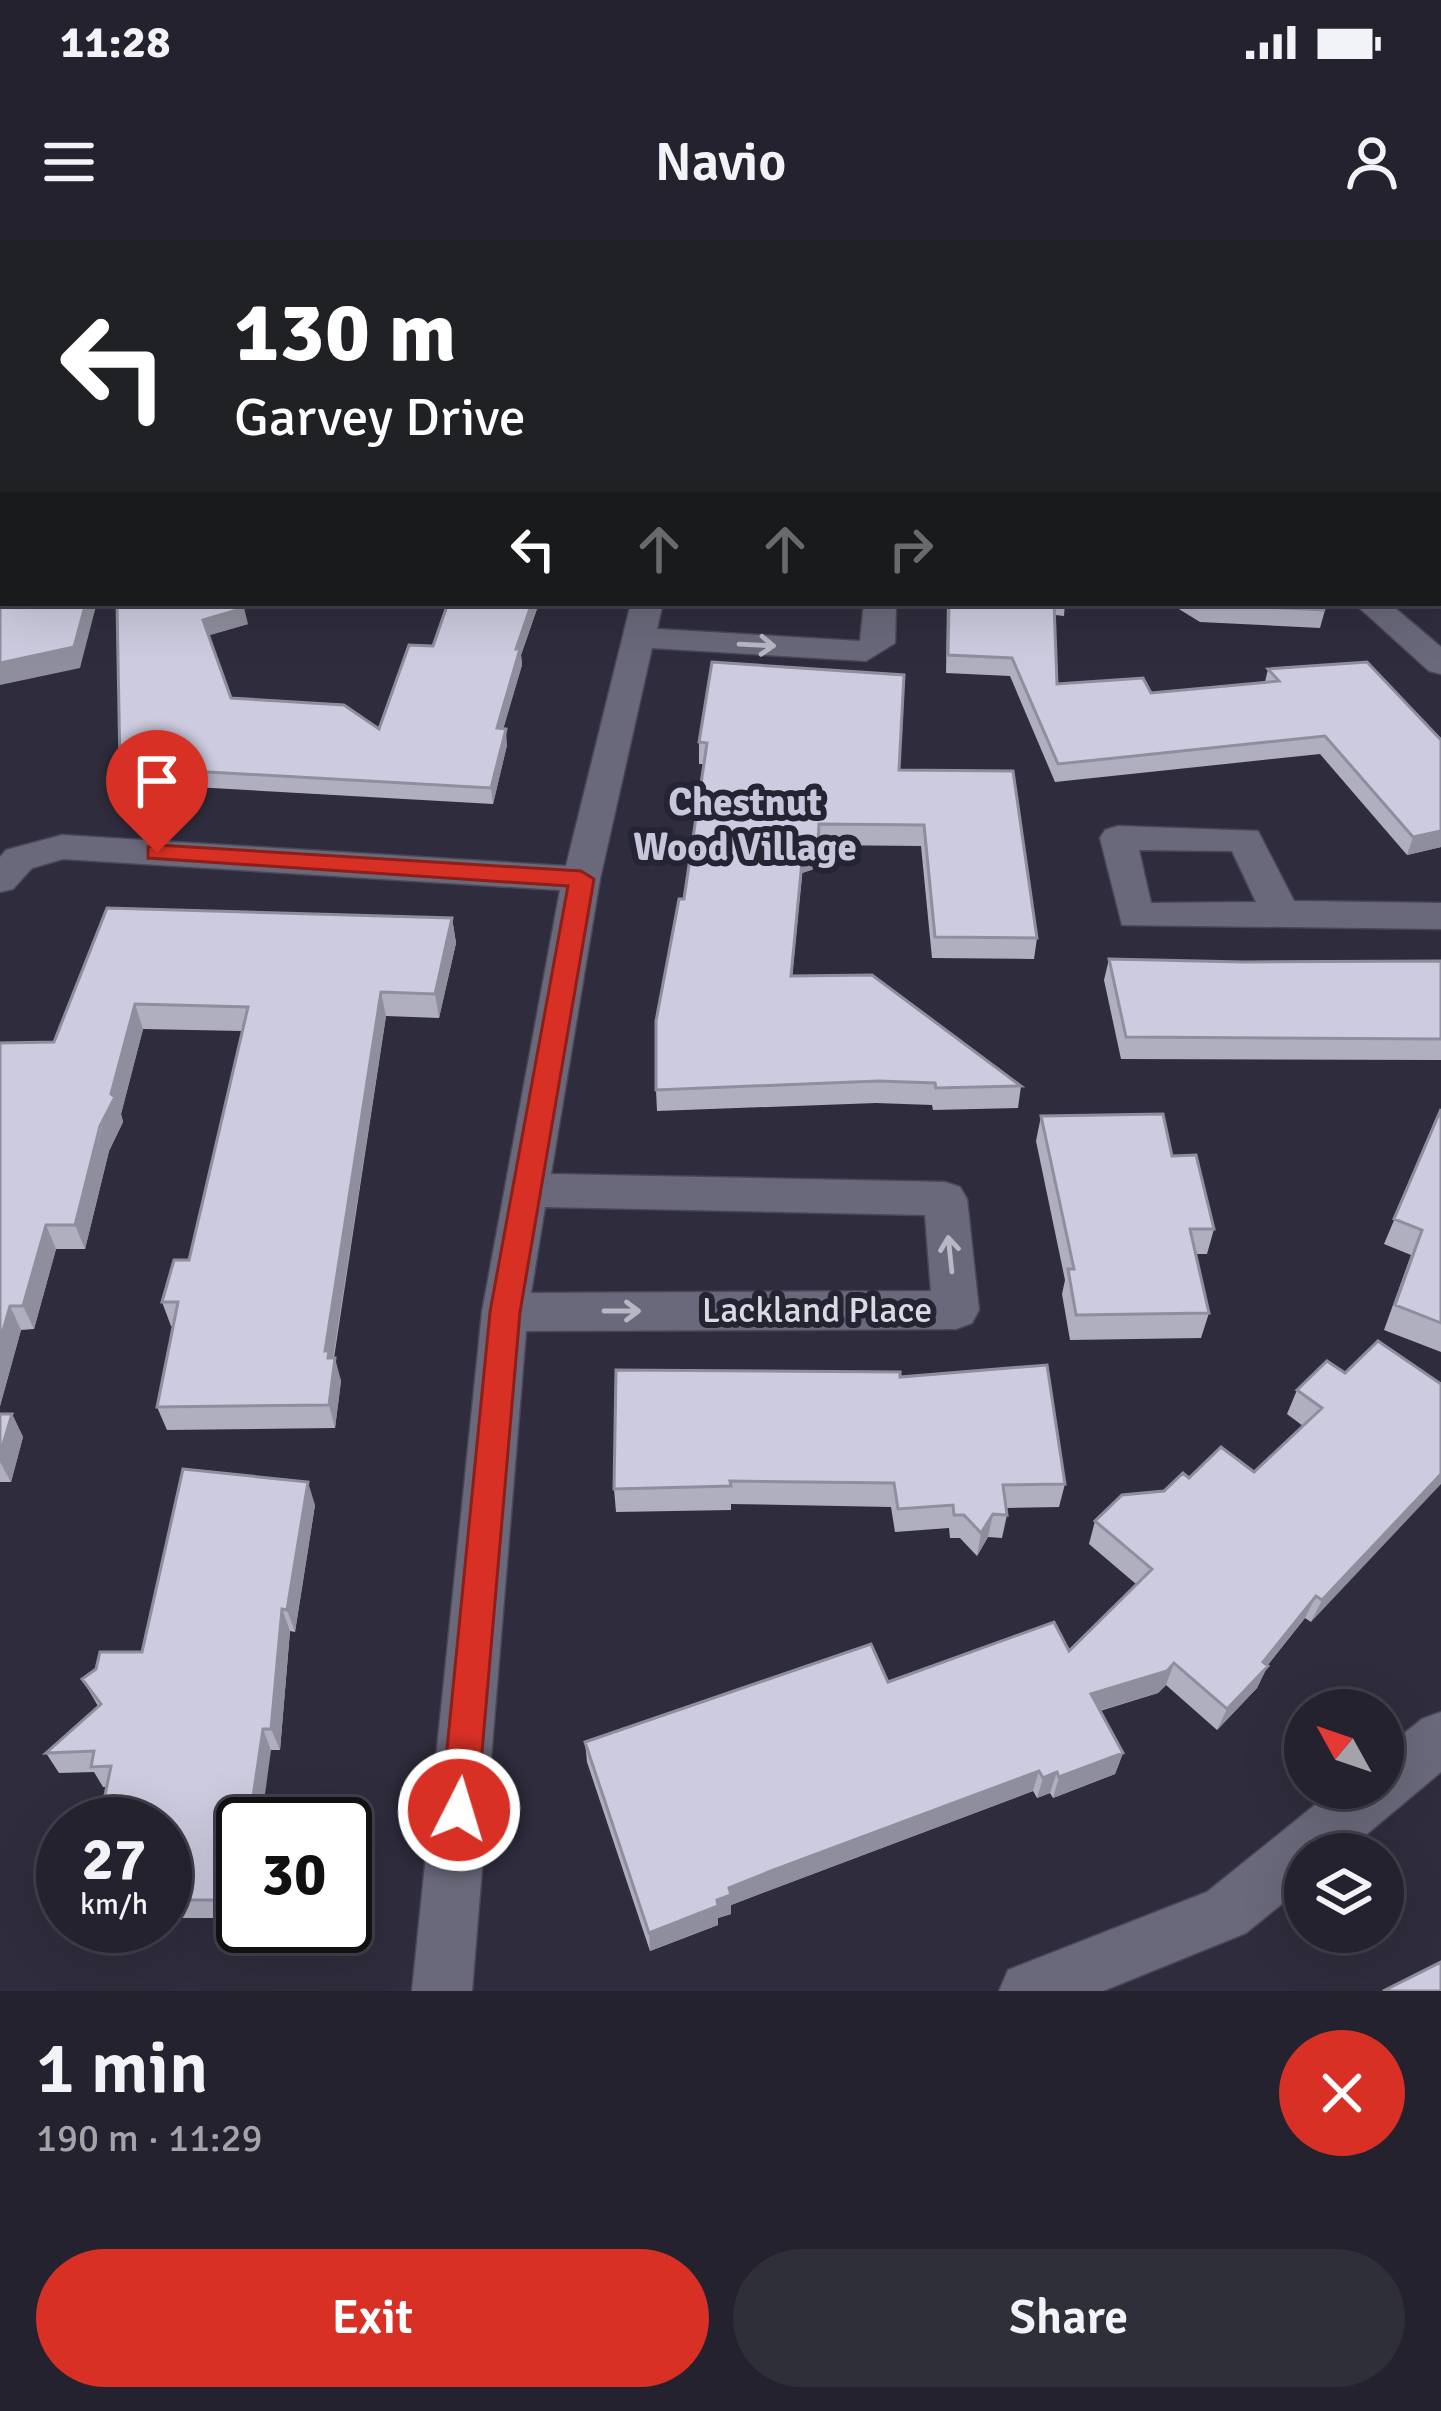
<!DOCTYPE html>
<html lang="en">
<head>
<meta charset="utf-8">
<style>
  body { margin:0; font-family:Signika,sans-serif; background:#2f2f3a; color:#f1f3f6; height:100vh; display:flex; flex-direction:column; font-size:45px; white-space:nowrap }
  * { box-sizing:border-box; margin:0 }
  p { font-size:39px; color:#a3a4aa }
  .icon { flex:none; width:66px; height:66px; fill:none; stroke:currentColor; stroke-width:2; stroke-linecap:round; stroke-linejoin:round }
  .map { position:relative; height:1751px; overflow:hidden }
  .panel { display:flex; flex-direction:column; background:#23222e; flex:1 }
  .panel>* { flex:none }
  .hud { position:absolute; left:0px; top:0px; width:1443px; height:366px; box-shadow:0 12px 48px #0002,0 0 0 3px #403f4a; background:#202124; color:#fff; overflow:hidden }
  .needle { width:78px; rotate:310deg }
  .controls { position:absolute; left:1284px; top:1449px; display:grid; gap:24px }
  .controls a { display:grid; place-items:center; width:120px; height:120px; border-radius:50%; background:#23222e; box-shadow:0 12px 48px #0002,0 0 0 3px #403f4a; font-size:60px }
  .speed { position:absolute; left:36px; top:1557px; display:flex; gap:24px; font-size:60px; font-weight:700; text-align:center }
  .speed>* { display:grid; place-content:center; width:156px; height:156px; border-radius:50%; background:#23222e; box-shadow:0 12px 48px #0002,0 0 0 3px #403f4a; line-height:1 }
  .speed small { font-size:30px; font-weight:400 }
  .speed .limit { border:6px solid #111; border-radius:18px; background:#fff; color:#111 }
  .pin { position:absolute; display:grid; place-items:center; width:102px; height:102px; color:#fff; margin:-123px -51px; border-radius:50% 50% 50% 0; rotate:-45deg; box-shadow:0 0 12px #0007 }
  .pin .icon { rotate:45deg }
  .me { position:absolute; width:132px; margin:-66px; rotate:5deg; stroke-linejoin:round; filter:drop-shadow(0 0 9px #0008) }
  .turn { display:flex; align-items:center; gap:42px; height:252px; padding:0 36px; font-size:54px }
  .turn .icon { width:156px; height:156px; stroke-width:2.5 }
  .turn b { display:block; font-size:84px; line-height:102px }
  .lanes { display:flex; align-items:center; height:114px; padding:0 36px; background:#0003; justify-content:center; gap:60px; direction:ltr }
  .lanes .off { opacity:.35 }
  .round { display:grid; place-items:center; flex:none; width:126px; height:126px; border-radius:63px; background:#2f2f3a }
  .headline { display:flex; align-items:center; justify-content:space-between; height:204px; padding:0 36px }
  h1 { font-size:72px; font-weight:600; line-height:90px }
  .cta { display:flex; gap:24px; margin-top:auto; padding:24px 36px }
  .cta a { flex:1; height:138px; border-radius:72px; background:#d93025; color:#fff; font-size:48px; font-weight:600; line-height:138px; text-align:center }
  .cta a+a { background:#2f2f3a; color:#f1f3f6 }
  .status { display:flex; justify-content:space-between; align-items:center; height:84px; padding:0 60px; background:#23222e; direction:ltr }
  .status svg { height:33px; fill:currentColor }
  header { display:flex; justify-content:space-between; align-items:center; height:156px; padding:0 36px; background:#23222e; font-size:54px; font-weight:600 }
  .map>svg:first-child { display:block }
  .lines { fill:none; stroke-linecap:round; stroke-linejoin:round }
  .street-casing { stroke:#4a4856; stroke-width:3 }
  .street { fill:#6a697b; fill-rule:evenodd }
  .wall { fill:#afafc0 }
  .shaded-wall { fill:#8f8e9c }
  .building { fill:#cccbdf; stroke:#8f8e9c; stroke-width:3 }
  .oneway { stroke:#b8b8c4 }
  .route { fill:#d93025; stroke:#8d1f18; stroke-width:3 }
  .labels { text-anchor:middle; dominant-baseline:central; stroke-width:12; stroke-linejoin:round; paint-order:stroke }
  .street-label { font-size:36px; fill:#dadae4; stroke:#252433 }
  .neighbourhood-label { font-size:39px; font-weight:bold; fill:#c7c6da; stroke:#252433 }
</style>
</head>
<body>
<div class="status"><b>11:28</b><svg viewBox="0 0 49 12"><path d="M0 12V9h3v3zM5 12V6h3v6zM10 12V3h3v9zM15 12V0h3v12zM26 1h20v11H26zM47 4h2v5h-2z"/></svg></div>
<header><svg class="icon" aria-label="menu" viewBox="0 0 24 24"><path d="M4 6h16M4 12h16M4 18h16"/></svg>Navio<svg class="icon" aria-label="person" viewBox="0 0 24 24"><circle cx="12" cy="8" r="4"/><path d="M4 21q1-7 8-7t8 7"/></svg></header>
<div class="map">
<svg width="1441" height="1751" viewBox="0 0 1441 1751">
  <rect width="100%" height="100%" fill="#2f2d3d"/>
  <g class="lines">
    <defs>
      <path id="street" d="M1122,0h35l2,3h-35z
        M1440,76h1v16h-1z
        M0,135h3v16h-3z
        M631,363h32l-6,26 203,12 4,-38h32l-1,40 -29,18 -214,-13 -52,231 -49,295 394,8 15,5 7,12 12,111 -7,13 -16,6 -430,2 -54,660h-60l70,-679 78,-422 -497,-31 -31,9 -19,21 -13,3v-35l6,-7 56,-15 504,31zM545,967l380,8 6,76 -400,2z
        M1354,363h35l52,44v27l-12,-3z
        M1118,586l140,5 36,70 147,2v26l-319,-4 -22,-87 5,-8zM1139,610l93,1 24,51 -105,1z
        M1441,1472v60l-98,82h-38v31l-59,48 -143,58h-104l9,-21 199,-78 129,-104h47v-38l39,-31z"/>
    </defs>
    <use href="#street" class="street-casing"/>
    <use href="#street" class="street"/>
  </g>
  <path class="wall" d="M117,363l131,21 -39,11 22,63 148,31 54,-83 15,-43h91l-18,52 1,10 -19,63 4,17 -14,59 -369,-21 -4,-16z
    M947,363h118l-1,13 -9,-1 2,69 94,9 114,-11 3,-13 173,71v107l-34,8 -87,-101 -265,28 -45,-106 -64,-3z
    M1169,363h143l13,7 -5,18 -120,-6z
    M699,502l200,28 138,168 -3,21 -102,-1 -11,-112 -103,-1 -1,23 -15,5 -10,103 229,110 -3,22 -85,2 -1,-5 -56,-2 -219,8 -1,-21 48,-326h-5z
    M107,668l345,10 4,25 -17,75 -53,-2 -52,342 7,23 -6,47 -168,2 -10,-23 16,-81h-2l-9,-24 27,-42 53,-229 -99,-2 -22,85 2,8 -14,29 -24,98h-29l-22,80 -13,1 -21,76v-363l54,-1z
    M1109,719l135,3 197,-1v99l-320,-1 -17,-79z
    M1441,869v243l-57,-22 27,-75 -27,-11z
    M1041,876l173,113 -7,25h-11l13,59 -8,25 -131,2 -8,-46 3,-14 -29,-139z
    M1345,1133l96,11 -130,238 -6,-4 -38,48 -10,22 -40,42 -51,-45 -8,8 -58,18 23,42 -8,21 -62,24 -3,-5 -13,5 -4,-7 -263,99 -39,15v9l-13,4v7l-68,26 -63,-189 -2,-20 303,-60 181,-31 67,-67 -47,-40 6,-23 94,-43 65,-6 49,-46 -16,-12 10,-24z
    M900,1137l165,107 -6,23 -53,1 1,7 -5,23 -14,-1 -11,19 -17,-18h-10l-1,-10 -54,4 -4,-25 -160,-3v6l-115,2 -2,-23z
    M0,1174h12l11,23 -12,45h-11z
    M315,1265l-20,127 -5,-1 -10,119h-9l-28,74v94h-78v-94l-58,-37h-4l-9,-15 -35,1 -13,-20 52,-47 -16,-27 60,-27z"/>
  <path class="shaded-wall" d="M683,0h18l-4,3h-17z
    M86,363h9l1,3 -16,62 -80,17v-22z
    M532,363h7l-18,52 1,10 -23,79 -2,-16 19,-79z
    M244,368l4,16 -41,12 -4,-16z
    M506,489l1,16 -14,59 -2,-16z
    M1441,591v16l-34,8 6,-18z
    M818,606l-1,22 -15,5 -12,124 13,-146z
    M452,678l4,25 -17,75 -4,-24z
    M381,752l5,24 -54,349 3,-7 6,23 -6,47 -6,-23 -4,-54z
    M135,764l8,25 -22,85 2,8 -14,29 -24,98 -10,-24z
    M46,985l10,24 -22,80 -11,-23z
    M10,1066l11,24 -21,76v-65z
    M12,1174l11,23 -12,45 -11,-20v-8z
    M1441,1234v10l-130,138 11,-22z
    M308,1242l7,23 -20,127 -8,-22z
    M993,1274l-5,23 -11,19 4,-23z
    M1316,1356l-11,22 -44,55 7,-7 -11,22 -40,42 10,-21z
    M282,1369l8,22 -10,119 -9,-21z
    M1174,1423l-8,22 -8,8 -74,22 7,-21z
    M263,1489l8,21 -10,74h-12z
    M1123,1513l-8,21 -62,24 6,-21z
    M1039,1531l-6,20 -302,114v9l-13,4v7l-68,26 -1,-18 68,-33 12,-12z
    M1057,1532l-7,21 -13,5 6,-20z
    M243,1630v37l-4,-7z"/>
  <path class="building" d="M6,0h677l-3,3h-677v88h-3v-85z
    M860,0h180l12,3h-194z
    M1440,113h1l-1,73z
    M0,167h3v101h-3z
    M1440,251h1v82l-1,-1z
    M0,363h86l-12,44 -74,16z
    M117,363h126l1,5 -41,12 28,78 113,7 35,24 30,-84 24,1 15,-43h84l-16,46h4l-23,79 9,1 -15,59 -371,-21z
    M949,363h105l3,81 86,-6 8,15 128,-12 -11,-12 99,-7 74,78v91l-28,6 -88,-101 -267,28 -46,-106 -64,-3z
    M1202,363h110l13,7 -121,-6z
    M712,422l192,13 -5,95 114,1 24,167 -102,-1 -11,-112 -105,-1 -1,22 -15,5 -12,125 81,-1 149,111 -85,2 -1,-5 -57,-2 -222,9v-69l23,-122h5l23,-156 -8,-1z
    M107,668l345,10 -17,76 -54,-2 -56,359h4l-1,7h7l-6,47 -172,2 21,-105h-16l12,-42h15l59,-253 -113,-3 -24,90 4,3 -15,29 -25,99h-29l-23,81h-13l-10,35v-298l54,-1z
    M1109,719l135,3 197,-1v78l-315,-2z
    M1441,869v214l-46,-18 27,-75 -28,-11z
    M1163,874l9,42 24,-1 18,74h-24l19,84 -133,2 -8,-46h6l-33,-153z
    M1378,1101l63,43v90l-119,126 -6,-4 -53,66 5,4 -41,43 -53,-46 -7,8 -76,23 32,59 -64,24 -2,-5 -14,6 -4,-7 -268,100 -42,17 2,7 -14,5 1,6 -69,27 -64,-191 286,-98 17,38 166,-60 15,29 83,-82 -57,-48 27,-26 42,-4 19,-18 6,5 32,-31 33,25 68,-64 -25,-18 30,-29 18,12z
    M1047,1125l18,119 -62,1 4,30 -14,-1 -12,19 -17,-18h-10l-1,-10 -55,4 -4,-26 -164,-2 1,5 -117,3 2,-119 284,2v5z
    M0,1174h12l-12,40z
    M183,1229l125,13 -21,128 -5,-1 -11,120h-8l-14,95h-6v46l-4,30h-74v-76h-66l12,-58 -20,1 3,-16 -48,2 55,-49 -19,-25 14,-10 4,-17h42z
    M1441,1722v29h-58z"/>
  <defs><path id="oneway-shaft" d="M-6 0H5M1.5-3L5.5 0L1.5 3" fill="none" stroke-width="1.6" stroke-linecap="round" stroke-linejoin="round" transform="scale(3)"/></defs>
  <g class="oneway">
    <use href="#oneway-shaft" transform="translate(757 405) rotate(3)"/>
    <use href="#oneway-shaft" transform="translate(950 1014) rotate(-96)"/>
    <use href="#oneway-shaft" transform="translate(622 1071)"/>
  </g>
  <path class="route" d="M157,605l424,26 13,8 -74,433 -43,498 -5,13 -13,5 -13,-5 -5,-13 49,-498 78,-426 -420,-28v-11z"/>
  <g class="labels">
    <g class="street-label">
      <text x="817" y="1070">Lackland Place</text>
    </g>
    <g class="neighbourhood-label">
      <text x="745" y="562">Chestnut<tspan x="745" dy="45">Wood Village</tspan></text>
    </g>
  </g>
</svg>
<div class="controls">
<a><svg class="needle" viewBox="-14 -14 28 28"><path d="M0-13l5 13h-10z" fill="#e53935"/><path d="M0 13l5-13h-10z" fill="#a3a4aa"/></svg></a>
<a><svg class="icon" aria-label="layers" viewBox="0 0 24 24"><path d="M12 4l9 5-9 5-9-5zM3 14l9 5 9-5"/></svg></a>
</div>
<div class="speed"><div>27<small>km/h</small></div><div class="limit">30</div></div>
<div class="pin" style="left:157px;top:613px;background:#d93025"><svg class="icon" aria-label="arrive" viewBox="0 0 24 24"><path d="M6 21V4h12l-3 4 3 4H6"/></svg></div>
<svg class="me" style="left:459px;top:1570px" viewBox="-20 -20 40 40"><circle r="17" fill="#d93025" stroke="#fff" stroke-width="3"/><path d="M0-11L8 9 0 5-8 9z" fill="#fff"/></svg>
<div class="hud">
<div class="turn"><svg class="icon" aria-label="left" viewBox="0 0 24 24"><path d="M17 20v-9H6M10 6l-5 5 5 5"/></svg><div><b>130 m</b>Garvey Drive</div></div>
<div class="lanes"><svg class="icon" aria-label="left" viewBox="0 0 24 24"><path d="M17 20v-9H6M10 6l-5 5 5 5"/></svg><svg class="icon off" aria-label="ahead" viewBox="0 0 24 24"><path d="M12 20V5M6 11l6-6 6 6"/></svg><svg class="icon off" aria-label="ahead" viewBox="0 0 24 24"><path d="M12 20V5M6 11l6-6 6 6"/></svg><svg class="icon off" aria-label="right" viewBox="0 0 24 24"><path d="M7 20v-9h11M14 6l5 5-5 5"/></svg></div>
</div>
</div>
<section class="panel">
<div class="headline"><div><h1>1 min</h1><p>190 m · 11:29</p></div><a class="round" style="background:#d93025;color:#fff"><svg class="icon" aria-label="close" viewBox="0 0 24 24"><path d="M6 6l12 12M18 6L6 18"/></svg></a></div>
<div class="cta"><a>Exit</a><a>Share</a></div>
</section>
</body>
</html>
